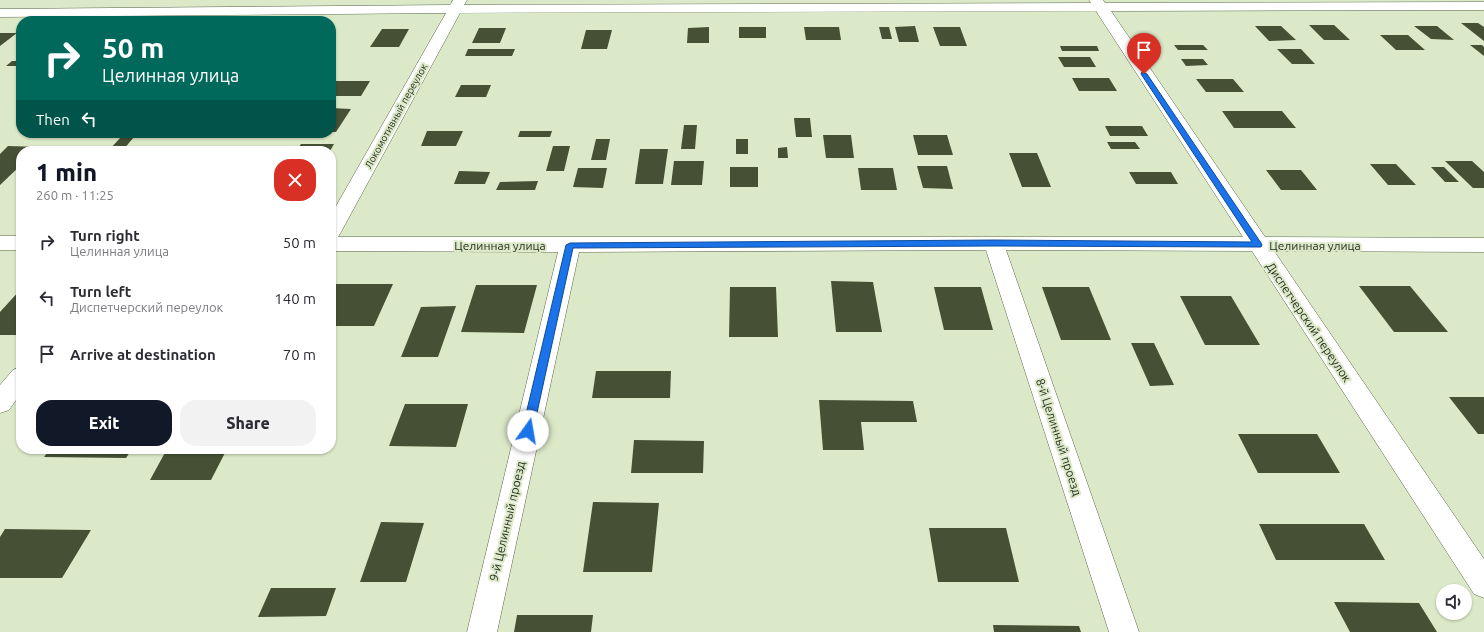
<!DOCTYPE html>
<html lang="en">
<head>
<meta charset="utf-8">
<style>
  body { margin:0; font-family:Ubuntu,sans-serif; background:#f2f2f3; color:#2b2b33; height:100vh; display:flex; flex-direction:column; font-size:15px; white-space:nowrap }
  * { box-sizing:border-box; margin:0 }
  p { font-size:13px; color:#7c7c81 }
  .icon { flex:none; width:22px; height:22px; fill:none; stroke:currentColor; stroke-width:2; stroke-linecap:round; stroke-linejoin:round }
  .map { position:relative; flex:1; overflow:hidden }
  .panel { position:absolute; left:16px; top:146px; width:320px; height:308px; display:flex; flex-direction:column; background:#fff; border-radius:16px; box-shadow:0 1px 3px #0004 }
  .panel>* { flex:none }
  .top-card { position:absolute; left:16px; top:16px; width:320px; height:122px; border-radius:16px; box-shadow:0 1px 3px #0004; background:#00695c; color:#fff; overflow:hidden }
  .controls { position:absolute; left:1436px; top:584px; display:grid; gap:8px }
  .controls a { display:grid; place-items:center; width:36px; height:36px; border-radius:50%; background:#fff; box-shadow:0 1px 3px #0004; font-size:20px }
  .pin { position:absolute; display:grid; place-items:center; width:34px; height:34px; color:#fff; margin:-41px -17px; border-radius:50% 50% 50% 0; rotate:-45deg; box-shadow:0 0 4px #0007 }
  .pin .icon { rotate:45deg }
  .me { position:absolute; width:44px; margin:-22px; rotate:13deg; stroke-linejoin:round; filter:drop-shadow(0 0 3px #0008) }
  .turn { display:flex; align-items:center; gap:14px; height:84px; padding:0 20px; font-size:18px }
  .turn .icon { width:52px; height:52px; stroke-width:2.5 }
  .turn b { display:block; font-size:28px; line-height:34px }
  .then { display:flex; align-items:center; height:38px; padding:0 20px; background:#0003; gap:8px; font-size:15px }
  .round { display:grid; place-items:center; flex:none; width:42px; height:42px; border-radius:16px; background:#f2f2f3 }
  .head { display:flex; align-items:center; justify-content:space-between; height:68px; padding:0 20px }
  h1 { font-size:24px; font-weight:800; line-height:30px; color:#111827 }
  .action { display:flex; gap:8px; margin-top:auto; padding:8px 20px }
  .action a { flex:1; height:46px; border-radius:16px; background:#111827; color:#fff; font-size:16px; font-weight:800; line-height:46px; text-align:center }
  .action a+a { background:#f2f2f3; color:#2b2b33 }
  ul { padding:0; list-style:none }
  li { display:flex; align-items:center; gap:12px; height:56px; padding:0 20px }
  li div { flex:1 }
  li b { display:block; font-size:15px }
  li em { font-style:normal }
  .map>svg:first-child { display:block }
  .building { fill:#455035 }
  .lines { fill:none; stroke-linecap:round; stroke-linejoin:round }
  .street-casing { stroke:#5b674b; stroke-width:1 }
  .street { fill:#fff; fill-rule:evenodd }
  .route { fill:#1a73e8; stroke:#114b97 }
  .labels { text-anchor:middle; dominant-baseline:central; stroke-width:4; stroke-linejoin:round; paint-order:stroke }
  .far-street-label { font-size:10px; fill:#2a3023; stroke:#dbe9c8 }
  .street-label { font-size:12px; fill:#2a3023; stroke:#dbe9c8 }
</style>
</head>
<body>
<div class="map">
<svg width="1484" height="632" viewBox="0 0 1484 632">
  <rect width="100%" height="100%" fill="#dbe9c8"/>
  <path class="building" d="M1461,23h17l6,4v14z
    M1309,25h25l16,15h-26z
    M915,26l4,16h-20l-4,-15z
    M1255,26h26l15,14 -27,1z
    M1414,26h23l17,14 -23,-1z
    M709,27v16h-22l1,-15z
    M739,27h27v11h-27z
    M804,27h35l2,13h-35z
    M879,27h10l3,12h-10z
    M933,27h27l7,19h-27z
    M479,28h27l-6,15h-28z
    M382,29h27l-10,18h-29z
    M586,30h26l-5,19h-26z
    M0,33h17l-17,13z
    M1380,35h28l17,15h-29z
    M1174,45h29l5,5h-30z
    M1470,45h12l2,2v9z
    M1060,46h37l2,5h-37z
    M468,49h47l-3,7h-47z
    M1277,49h24l14,15h-23z
    M1058,57h32l6,10h-32z
    M1181,59h22l5,6 -22,1z
    M12,61h9v5h-15z
    M1072,78h37l8,13h-38z
    M1196,79h37l11,13h-38z
    M331,81h39l-9,15h-30z
    M461,85h30l-5,12h-31z
    M331,108l20,1 -15,23h-5z
    M1222,111h60l14,17h-62z
    M794,118h16l2,19h-16z
    M684,125h13l-2,24h-14z
    M1105,126h37l6,10h-38z
    M427,131h36l-7,15h-35z
    M520,131h32l-2,6h-32z
    M823,135h28l3,23h-28z
    M913,135h34l6,20h-35z
    M121,137h13l-11,13h-14z
    M596,139h14l-4,21h-15z
    M736,139h12v15h-12z
    M1107,142h28l5,7h-29z
    M301,144h33l-4,7h-34z
    M8,146l32,1 -4,4h-15v14l-21,20v-31z
    M553,146h17l-6,25h-18z
    M787,147l1,11h-10v-10z
    M52,148h16l-3,3h-16z
    M640,149h28l-5,35h-28z
    M1009,153h28l14,34h-29z
    M674,161h30l-2,24h-31z
    M1445,161h27l12,11v16h-11z
    M1370,164h26l20,21h-28z
    M917,166h30l6,23 -30,-1z
    M730,167h28v20h-28z
    M1431,167h13l15,15h-14z
    M578,168h29l-4,20 -30,-1z
    M858,168h35l4,22h-36z
    M1266,170h35l16,20h-36z
    M459,171l31,1 -5,12h-31z
    M1129,172h42l7,12h-42z
    M538,181l-3,9h-39l4,-8z
    M831,281l42,1 9,50h-46z
    M335,284h58l-19,42h-43v-34z
    M476,285h61l-13,48 -63,-1z
    M1359,286h51l38,46h-54z
    M730,287h46l2,50h-49z
    M934,287h47l12,43h-49z
    M1042,287h47l22,53h-50z
    M21,289v46h-21v-23z
    M1180,296h51l29,49h-55z
    M456,306l-18,51h-37l20,-50z
    M1131,343h23l20,42 -24,1z
    M596,371h75l-1,27h-78z
    M1449,397h35v37h-6z
    M819,400l94,1 4,21h-56l3,28h-41z
    M405,404h63l-12,43 -67,-1z
    M1238,434h79l23,39h-82z
    M634,440l70,1 -1,32h-72z
    M50,449h82l-6,9 -82,-1z
    M167,449h60l-16,31h-61z
    M593,502l66,1 -7,69h-69z
    M381,522l43,1 -18,59h-46z
    M1259,524h105l21,36h-109z
    M929,528h77l13,54h-81z
    M5,529l86,1 -29,48h-62v-41z
    M271,588h65l-10,28 -68,1z
    M1334,602l85,1 18,29h-87z
    M517,615h76l-2,17h-77z
    M993,625l86,1 2,6h-87z"/>
  <g class="lines">
    <defs>
      <path id="street" d="M453,0h14l-3,5 627,-2 -2,-3h14l2,3 379,-1v8l-373,1 154,226 219,1v14l-210,-1 210,308v39l-10,-4 -222,-343 -246,-1 133,382h-30l-123,-382 -407,2 -82,380h-30l91,-380 -227,-1v-36l115,-202 -446,4v-8l450,-4zM1096,11l147,226h-908h3l3,-5 119,-219z
        M0,236h21v14h-21z
        M21,367v26l-12,17 -9,3v-28l13,-15z"/>
    </defs>
    <use href="#street" class="street-casing"/>
    <use href="#street" class="street"/>
  </g>
  <path class="route" d="M1142,72l5,2 114,169 1,2 -1,2 -267,-1 -421,2 -40,183 -2,3 -3,1 -4,-1 -2,-3 44,-186 4,-2 424,-3 258,2 -111,-168z"/>
  <g class="labels">
    <g class="far-street-label">
      <text transform="translate(396 116) rotate(-61)">Локомотивный переулок</text>
    </g>
    <g class="street-label">
      <text x="500" y="245">Целинная улица</text>
      <text x="1315" y="245">Целинная улица</text>
      <text transform="translate(1309 322) rotate(56)">Диспетчерский переулок</text>
      <text transform="translate(1059 437) rotate(72)">8-й Целинный проезд</text>
      <text transform="translate(507 521) rotate(-77)">9-й Целинный проезд</text>
    </g>
  </g>
</svg>
<div class="controls">
<a><svg class="icon" aria-label="sound" viewBox="0 0 24 24"><path d="M4 9h4l5-4v14l-5-4H4zM17 9q2 3 0 6"/></svg></a>
</div>
<div class="pin" style="left:1144px;top:74px;background:#d93025"><svg class="icon" aria-label="arrive" viewBox="0 0 24 24"><path d="M6 21V4h12l-3 4 3 4H6"/></svg></div>
<svg class="me" style="left:528px;top:431px" viewBox="-20 -20 40 40"><circle r="19" fill="#fff"/><path d="M0-13L10 11 0 6-10 11z" fill="#1a73e8"/></svg>
<div class="top-card">
<div class="turn"><svg class="icon" aria-label="right" viewBox="0 0 24 24"><path d="M7 20v-9h11M14 6l5 5-5 5"/></svg><div><b>50 m</b>Целинная улица</div></div>
<div class="then">Then<svg class="icon" aria-label="left" viewBox="0 0 24 24"><path d="M17 20v-9H6M10 6l-5 5 5 5"/></svg></div>
</div>
<section class="panel">
<div class="head"><div><h1>1 min</h1><p>260 m · 11:25</p></div><a class="round" style="background:#d93025;color:#fff"><svg class="icon" aria-label="close" viewBox="0 0 24 24"><path d="M6 6l12 12M18 6L6 18"/></svg></a></div>
<ul>
<li><svg class="icon" aria-label="right" viewBox="0 0 24 24"><path d="M7 20v-9h11M14 6l5 5-5 5"/></svg><div><b>Turn right</b><p>Целинная улица</p></div><em>50 m</em></li>
<li><svg class="icon" aria-label="left" viewBox="0 0 24 24"><path d="M17 20v-9H6M10 6l-5 5 5 5"/></svg><div><b>Turn left</b><p>Диспетчерский переулок</p></div><em>140 m</em></li>
<li><svg class="icon" aria-label="arrive" viewBox="0 0 24 24"><path d="M6 21V4h12l-3 4 3 4H6"/></svg><div><b>Arrive at destination</b></div><em>70 m</em></li>
</ul>
<div class="action"><a>Exit</a><a>Share</a></div>
</section>
</div>
</body>
</html>
